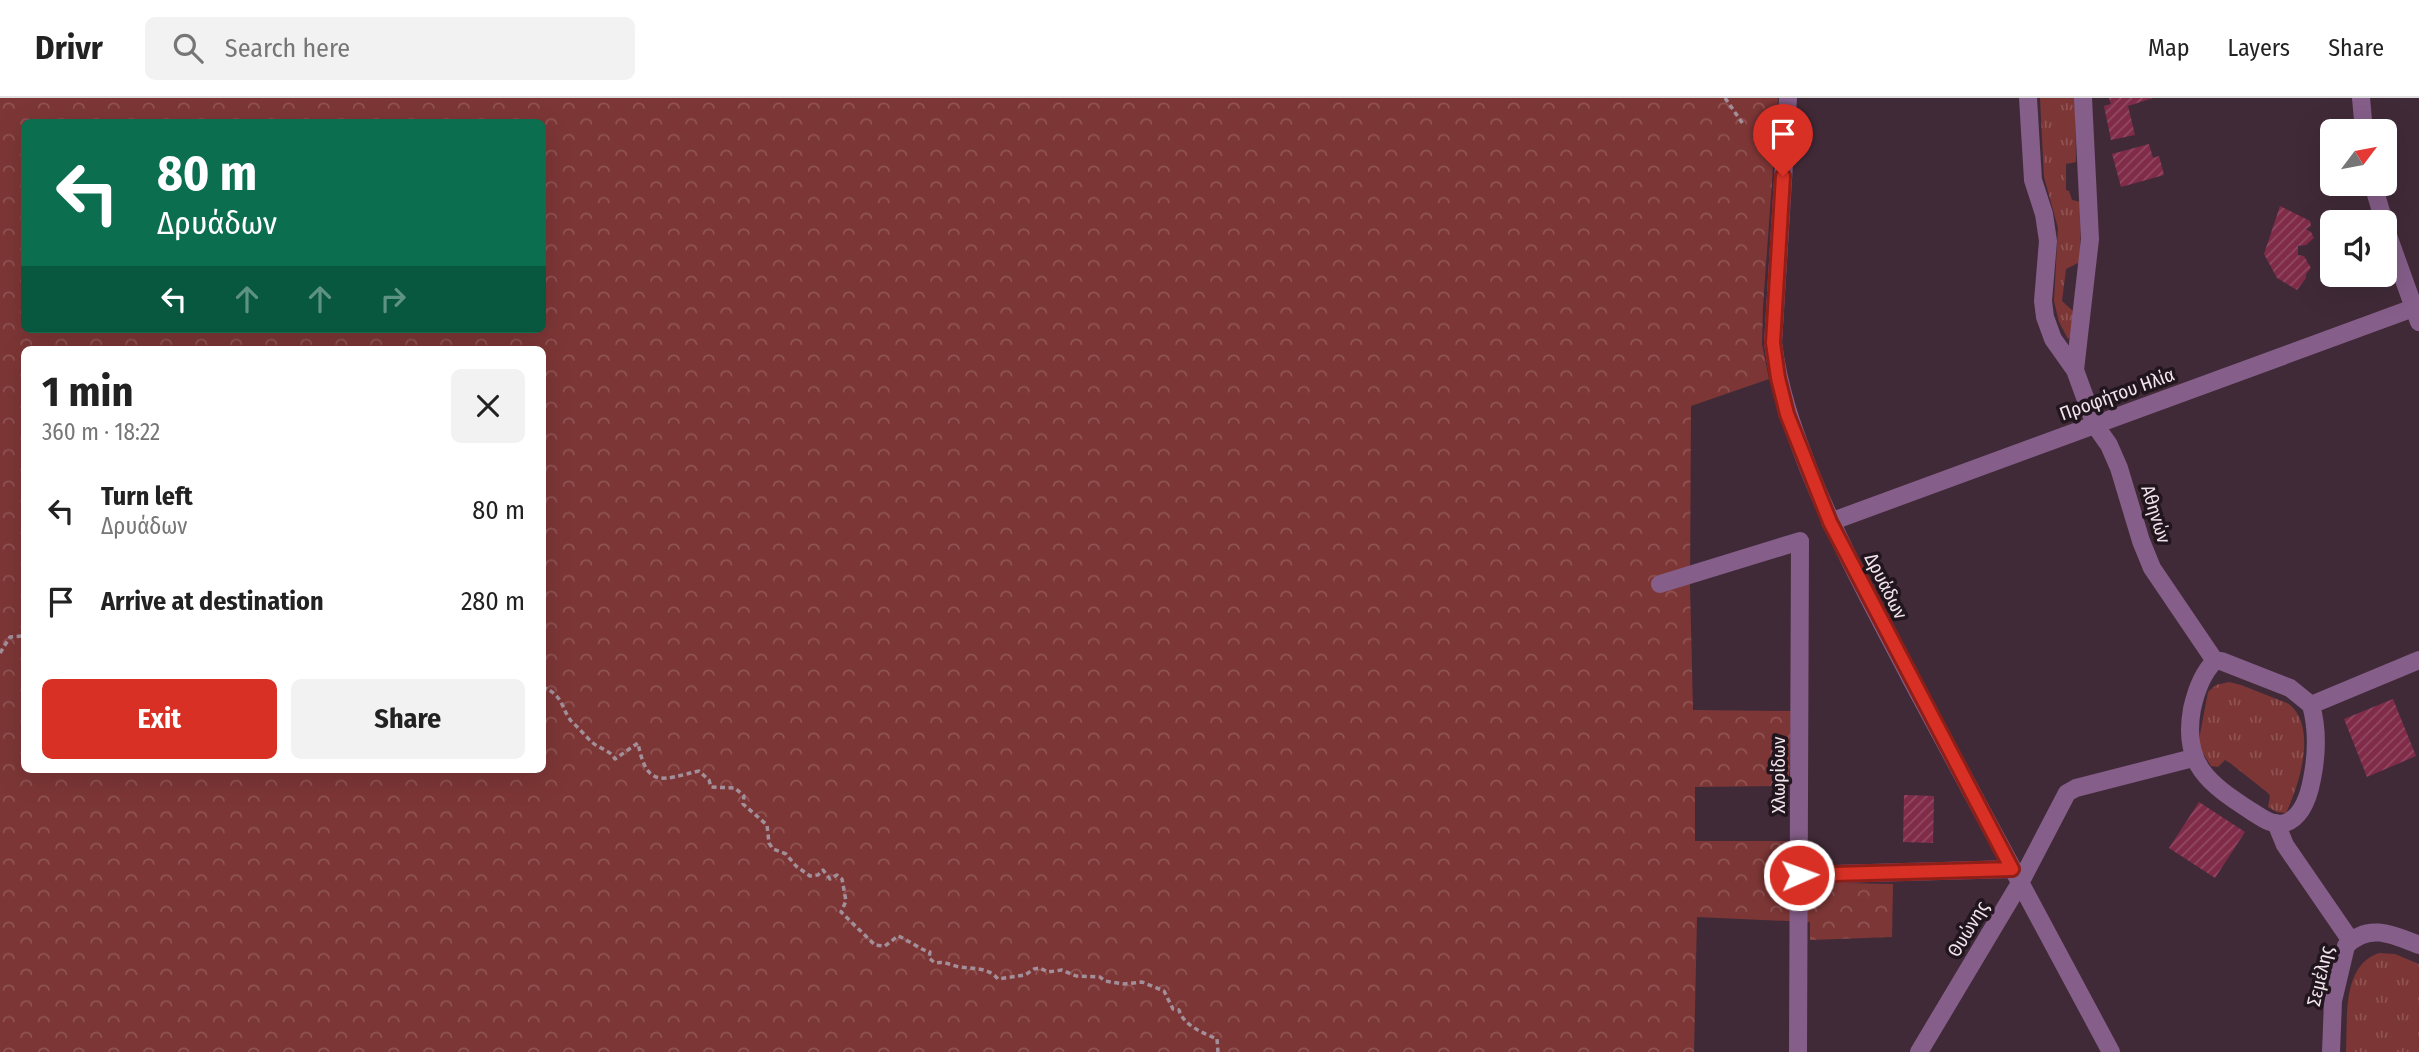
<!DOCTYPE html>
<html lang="en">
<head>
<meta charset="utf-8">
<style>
  body { margin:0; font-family:"Fira Sans Condensed",sans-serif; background:#f2f2f2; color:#222; height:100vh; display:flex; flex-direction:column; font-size:26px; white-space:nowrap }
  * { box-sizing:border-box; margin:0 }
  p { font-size:23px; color:#767676 }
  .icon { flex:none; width:38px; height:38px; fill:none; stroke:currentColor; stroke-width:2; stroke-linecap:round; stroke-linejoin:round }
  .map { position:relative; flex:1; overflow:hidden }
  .drawer { position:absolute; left:21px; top:248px; width:525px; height:427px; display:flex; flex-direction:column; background:#fff; border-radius:10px; box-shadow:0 7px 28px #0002 }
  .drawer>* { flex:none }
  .guide { position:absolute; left:21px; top:21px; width:525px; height:214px; border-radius:10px; box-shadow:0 7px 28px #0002; background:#0b6e4f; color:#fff; overflow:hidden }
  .needle { width:46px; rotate:58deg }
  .tools { position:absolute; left:2320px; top:21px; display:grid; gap:14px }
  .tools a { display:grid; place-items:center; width:77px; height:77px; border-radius:10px; background:#fff; box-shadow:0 7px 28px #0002; font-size:35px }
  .pin { position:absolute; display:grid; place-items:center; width:60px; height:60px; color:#fff; margin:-72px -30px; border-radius:50% 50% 50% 0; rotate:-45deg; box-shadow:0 0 7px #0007 }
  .pin .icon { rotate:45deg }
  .me { position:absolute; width:77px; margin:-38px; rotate:88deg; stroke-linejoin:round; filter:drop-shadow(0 0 5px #0008) }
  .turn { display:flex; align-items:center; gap:24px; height:147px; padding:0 21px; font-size:32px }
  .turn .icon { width:91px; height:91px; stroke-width:2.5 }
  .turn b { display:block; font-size:49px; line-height:60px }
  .lanes { display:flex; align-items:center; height:66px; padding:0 21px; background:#0003; justify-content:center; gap:35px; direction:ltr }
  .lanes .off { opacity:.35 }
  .round { display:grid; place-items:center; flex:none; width:74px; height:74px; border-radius:10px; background:#f2f2f2 }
  .head { display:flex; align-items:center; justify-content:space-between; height:119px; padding:0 21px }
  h1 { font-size:42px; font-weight:700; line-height:52px }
  .primary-button { display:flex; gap:14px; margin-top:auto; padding:14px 21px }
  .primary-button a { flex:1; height:80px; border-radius:10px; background:#d93025; color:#fff; font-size:28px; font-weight:700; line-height:80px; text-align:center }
  .primary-button a+a { background:#f2f2f2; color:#222 }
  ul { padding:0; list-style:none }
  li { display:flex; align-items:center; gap:21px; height:91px; padding:0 21px }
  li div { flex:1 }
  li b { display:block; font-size:26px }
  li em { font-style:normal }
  header { display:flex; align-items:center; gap:42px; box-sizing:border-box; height:98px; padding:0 35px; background:#fff; border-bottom:2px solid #e0e0e0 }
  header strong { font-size:33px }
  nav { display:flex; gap:38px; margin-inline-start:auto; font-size:24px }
  .search { width:490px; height:63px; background:#f2f2f2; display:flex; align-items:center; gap:18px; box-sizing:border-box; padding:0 24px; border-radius:10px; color:#767676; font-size:26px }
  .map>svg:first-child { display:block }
  .grass { fill:url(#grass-tufts) }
  .forest { fill:url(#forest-crowns); fill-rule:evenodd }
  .building { fill:url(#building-hatch) }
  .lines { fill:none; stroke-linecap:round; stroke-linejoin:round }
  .path { stroke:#a28f9a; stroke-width:3.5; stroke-dasharray:5 3.5; stroke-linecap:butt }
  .minor { stroke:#855e89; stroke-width:18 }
  .route-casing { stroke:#8d1f18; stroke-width:18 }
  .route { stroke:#d93025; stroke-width:12 }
  .labels { text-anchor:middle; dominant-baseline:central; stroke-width:7; stroke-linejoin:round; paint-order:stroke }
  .street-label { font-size:19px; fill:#f2e3ec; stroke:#21161d }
</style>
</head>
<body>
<header>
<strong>Drivr</strong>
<div class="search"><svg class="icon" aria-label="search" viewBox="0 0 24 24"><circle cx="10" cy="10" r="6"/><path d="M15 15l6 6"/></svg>Search here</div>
<nav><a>Map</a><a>Layers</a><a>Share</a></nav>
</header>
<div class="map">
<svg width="2419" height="954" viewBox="0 0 2419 954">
  <defs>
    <pattern id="grass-tufts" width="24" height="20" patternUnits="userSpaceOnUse" patternTransform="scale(1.75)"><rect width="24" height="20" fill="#7d3636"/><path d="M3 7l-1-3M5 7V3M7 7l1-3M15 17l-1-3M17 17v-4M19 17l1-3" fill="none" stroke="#905353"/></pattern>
    <pattern id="forest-crowns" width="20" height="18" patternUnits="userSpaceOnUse" patternTransform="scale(1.75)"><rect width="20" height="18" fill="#7d3636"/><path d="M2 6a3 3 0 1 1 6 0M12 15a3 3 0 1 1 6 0" fill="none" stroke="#905353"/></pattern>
    <pattern id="building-hatch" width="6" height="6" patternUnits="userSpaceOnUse" patternTransform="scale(1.75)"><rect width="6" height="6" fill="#802c49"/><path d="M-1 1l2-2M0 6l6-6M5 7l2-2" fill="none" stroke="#924a63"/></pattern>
  </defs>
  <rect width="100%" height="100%" fill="#412a38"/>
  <path class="grass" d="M2040,0h35l1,64 -10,2v26l3,1 3,9 9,2 -1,60 -14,7 -4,32 12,11 -4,25 -2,2 -9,-17 -5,-21 4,-73 -14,-51z
    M2229,584l12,3 48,19c29,24 10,81 -3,109l-9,-1 -9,-5 2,-11 -2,-3 -38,-30 -5,-3 -7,7 -7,-1 -13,-21 10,-53 8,-7z
    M2379,855l16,1 24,10v88h-73c2,-33 -5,-86 33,-99z"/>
  <path class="forest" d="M0,0h1778l-15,208 -1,38 7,35 -78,27 -1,180 3,124 98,1 -2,75 -94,1v54h98l-2,41 102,2 -1,53 -82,3v-18l-113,-5 -3,135h-1694zM24,24h518v207h-518zM24,252h518v420h-518z"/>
  <path class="building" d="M2109,0h44l-25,8 7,29 -24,5 -7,-34 7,-2z
    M2149,46l4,14 6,-2 5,19 -43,12 -9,-33z
    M2280,108l30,15 1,5 -5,3 5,3 3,6 -8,7 -8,1v9l6,1 7,12 -5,6v4l-9,12 -20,-12 -13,-24z
    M2393,601l23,57 -49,21 -23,-58z
    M1904,697l30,1 -1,47 -30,-1z
    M2199,704l46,30 -30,46 -46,-30z"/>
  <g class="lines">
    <path class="path" d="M1725,0l18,26
      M0,555l10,-16 12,-1 2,-3
      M542,589c23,8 19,24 31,36 7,6 13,14 20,20 7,6 17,7 22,16l23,-16c9,47 25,36 61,28l10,9 2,7 24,1 9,8 -1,8 24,21 2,18 4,6 13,5 10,12 14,10 8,-1 5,-5 7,9 7,-4 5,4 4,22 -5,11 34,33 10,1 13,-10c11,4 24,15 32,16l-1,6 6,5c10,-2 15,2 24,4 14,2 29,0 39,12l27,-4 9,-6 6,-1 8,4 14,-2 14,6 24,1 5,4 19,3 18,-2 22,9 9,18 6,1c4,15 24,23 38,29l1,13"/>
    <path class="minor" d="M1788,0l-15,245c6,47 19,83 36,127 29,72 66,140 102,209 66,125 133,249 200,373
      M2028,0l5,82 11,34 4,27 -5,60 2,16 8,22 22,31 20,55 14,20 10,23 22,73 11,27 63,93
      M2361,0l3,33
      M2373,86l11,38
      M2385,129l34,95
      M2075,272l15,-131 -7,-141
      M1830,424l589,-216
      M1660,486l140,-43 -2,511
      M2215,563h6l69,27 21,17c7,25 6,49 1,74 -3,16 -9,38 -27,44 -12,4 -24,-6 -34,-12 -43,-28 -69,-47 -59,-102 4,-18 10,-36 23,-48z
      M2311,607l108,-45
      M2276,725l9,22 66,96
      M1799,777l213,-6
      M1919,954l101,-169 47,-90 9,-5 117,-30
      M2331,954l2,-51 13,-55c22,-24 48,-11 73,-1"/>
  </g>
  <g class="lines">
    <defs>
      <path id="route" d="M1783,78l-10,167 5,35 9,36 43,108 182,347 -213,6"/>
    </defs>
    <use href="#route" class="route-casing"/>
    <use href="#route" class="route"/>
  </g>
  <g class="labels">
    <g class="street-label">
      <text transform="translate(2117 296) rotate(-20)">Προφήτου Ηλία</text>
      <text transform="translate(2156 416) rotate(73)">Αθηνών</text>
      <text transform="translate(1886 488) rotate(63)">Δρυάδων</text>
      <text transform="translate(1778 677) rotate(-90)">Χλωρίδων</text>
      <text transform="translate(1968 831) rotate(-59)">Θυώνης</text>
      <text transform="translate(2320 878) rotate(-77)">Σεμέλης</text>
    </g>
  </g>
</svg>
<div class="tools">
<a><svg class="needle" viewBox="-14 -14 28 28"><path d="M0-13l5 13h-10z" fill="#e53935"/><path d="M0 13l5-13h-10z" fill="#767676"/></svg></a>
<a><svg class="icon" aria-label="sound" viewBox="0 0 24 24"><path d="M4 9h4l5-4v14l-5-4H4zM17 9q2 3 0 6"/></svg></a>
</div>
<div class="pin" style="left:1783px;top:78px;background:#d93025"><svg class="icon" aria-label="arrive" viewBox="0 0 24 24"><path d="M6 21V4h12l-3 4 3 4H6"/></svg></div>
<svg class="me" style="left:1799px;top:777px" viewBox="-20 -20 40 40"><circle r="17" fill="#d93025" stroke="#fff" stroke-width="3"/><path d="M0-11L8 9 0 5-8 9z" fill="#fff"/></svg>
<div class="guide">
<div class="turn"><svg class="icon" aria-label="left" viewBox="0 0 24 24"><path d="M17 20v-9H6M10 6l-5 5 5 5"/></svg><div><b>80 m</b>Δρυάδων</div></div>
<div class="lanes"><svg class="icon" aria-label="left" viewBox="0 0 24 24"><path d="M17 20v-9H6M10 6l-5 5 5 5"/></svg><svg class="icon off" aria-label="ahead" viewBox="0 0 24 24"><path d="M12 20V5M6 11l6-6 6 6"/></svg><svg class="icon off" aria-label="ahead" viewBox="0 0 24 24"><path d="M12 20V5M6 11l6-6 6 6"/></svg><svg class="icon off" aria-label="right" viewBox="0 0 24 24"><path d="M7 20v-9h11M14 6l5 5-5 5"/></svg></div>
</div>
<section class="drawer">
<div class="head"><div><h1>1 min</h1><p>360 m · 18:22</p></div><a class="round"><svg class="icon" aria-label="close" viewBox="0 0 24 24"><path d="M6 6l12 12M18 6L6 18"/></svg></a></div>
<ul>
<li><svg class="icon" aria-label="left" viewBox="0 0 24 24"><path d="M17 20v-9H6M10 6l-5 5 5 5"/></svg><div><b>Turn left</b><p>Δρυάδων</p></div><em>80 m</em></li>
<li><svg class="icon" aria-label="arrive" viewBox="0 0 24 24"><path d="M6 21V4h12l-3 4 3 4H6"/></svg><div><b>Arrive at destination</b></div><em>280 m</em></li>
</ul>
<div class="primary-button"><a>Exit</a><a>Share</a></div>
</section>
</div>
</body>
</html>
